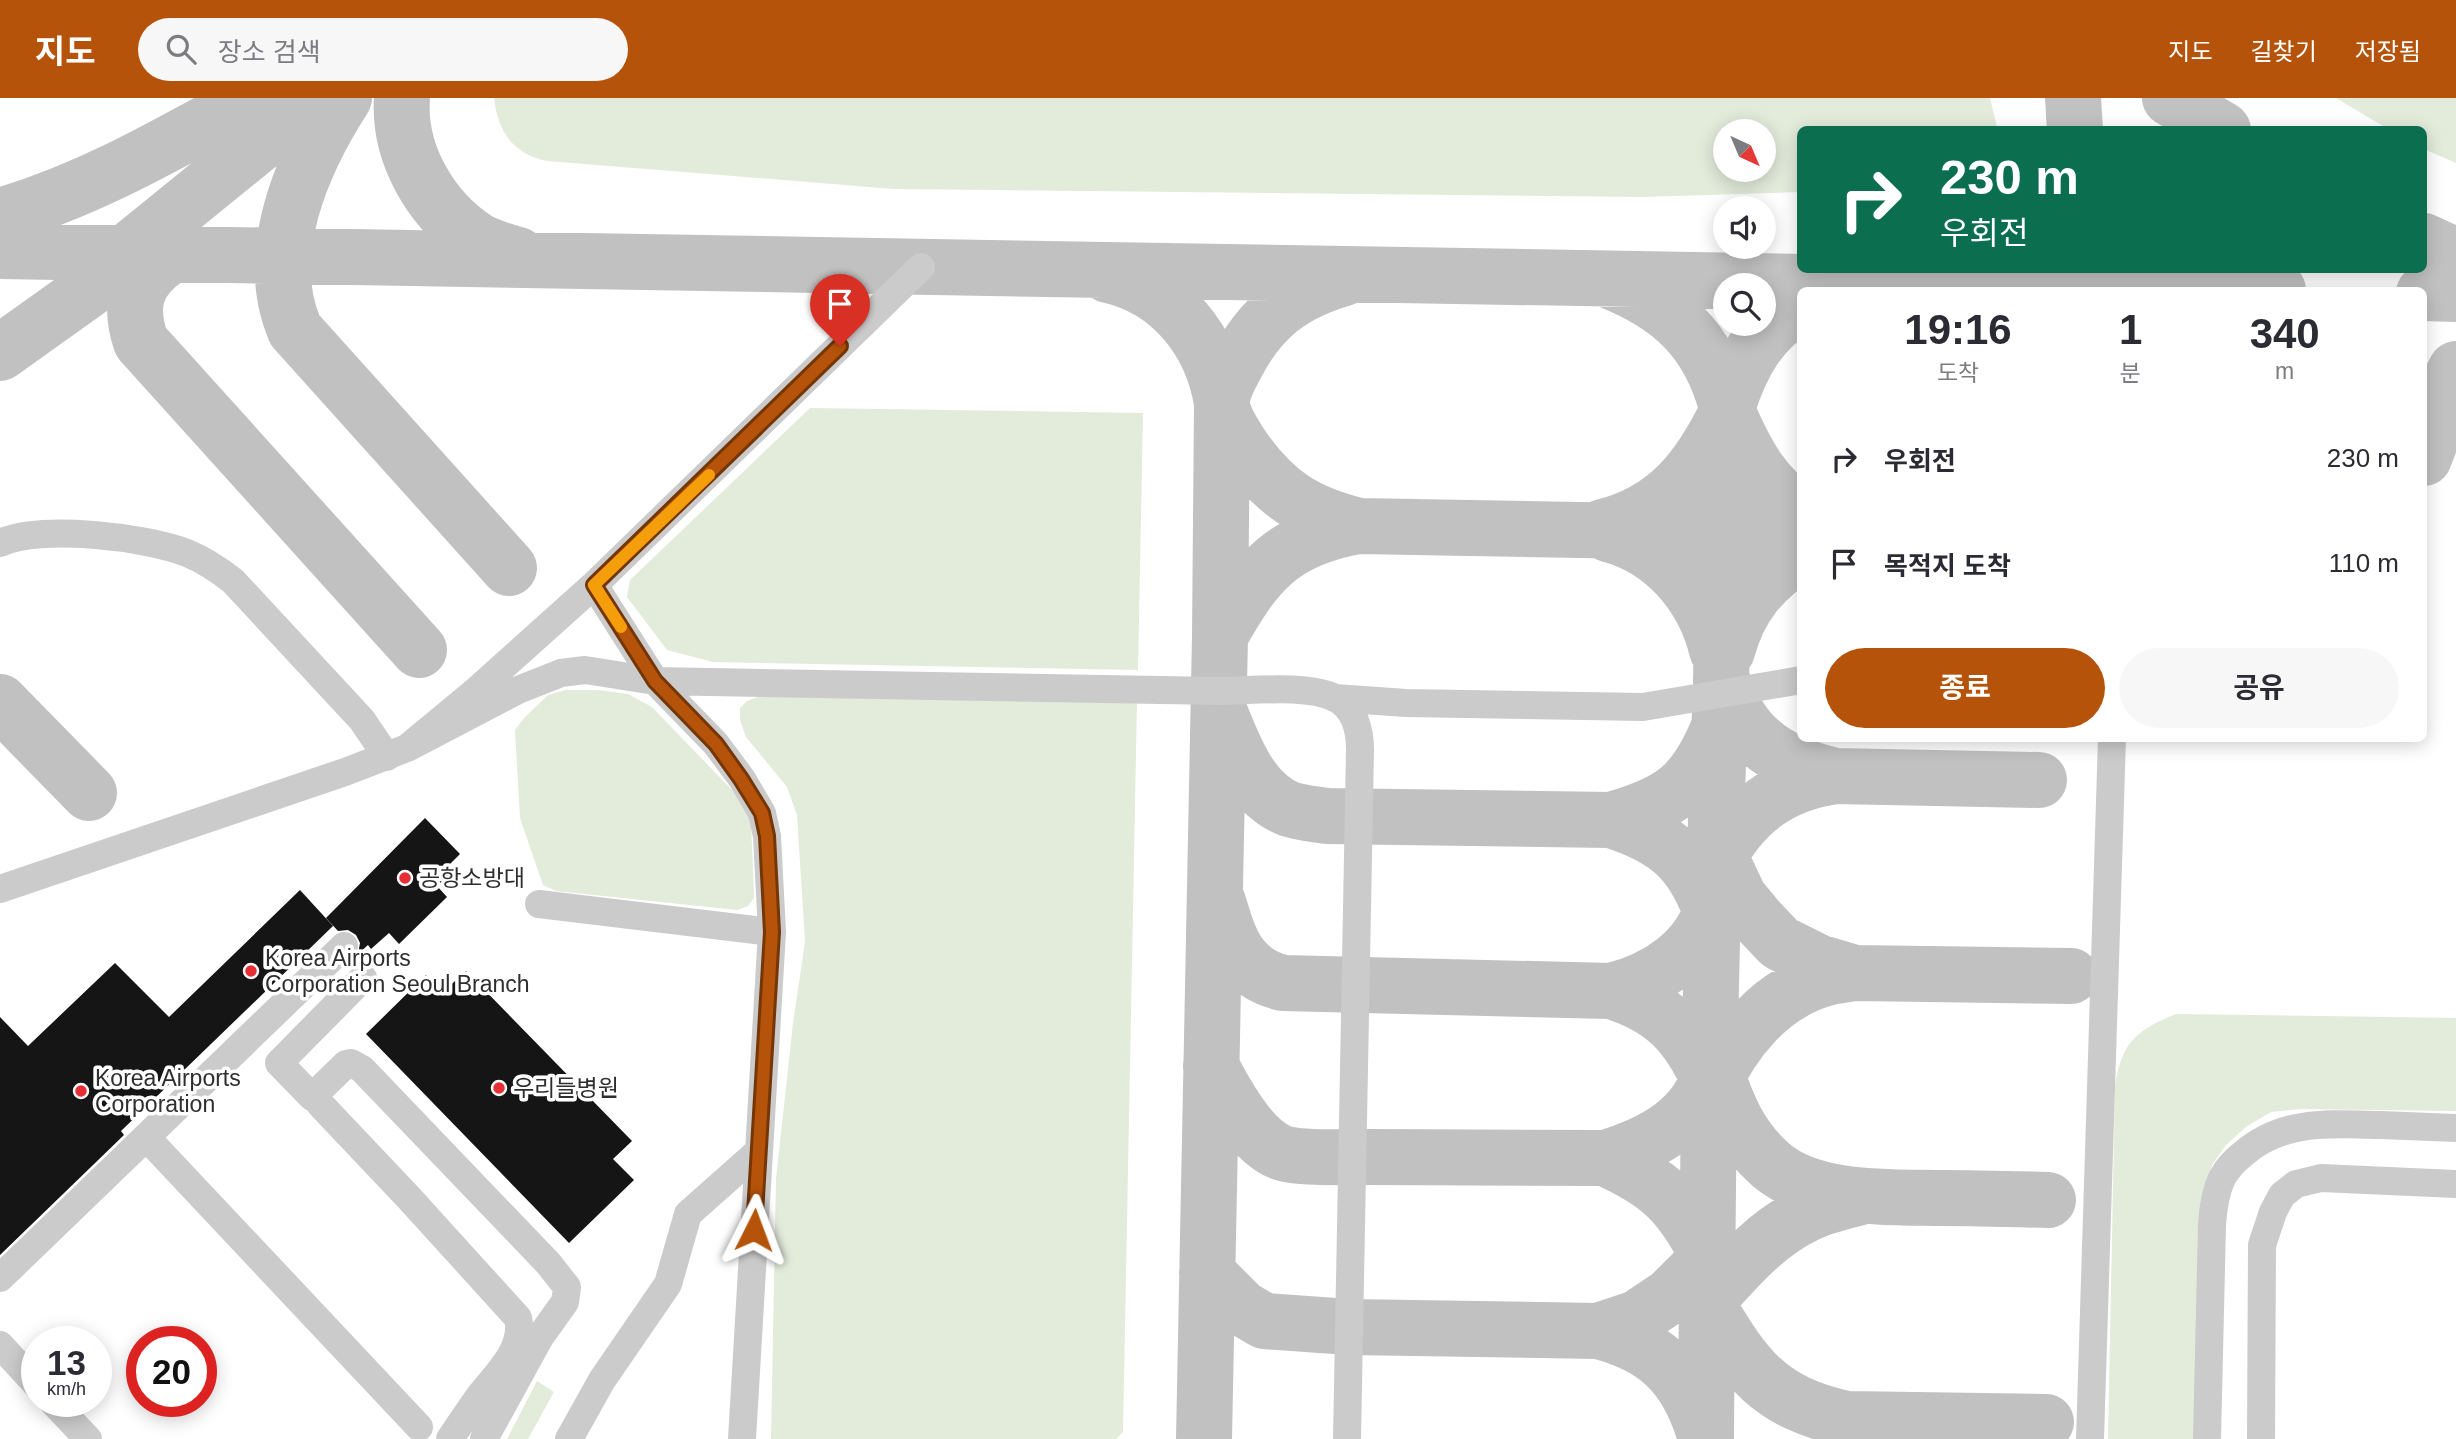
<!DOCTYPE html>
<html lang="ko">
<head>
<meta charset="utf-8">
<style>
  body { margin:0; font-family:Arial,"Noto Sans KR",sans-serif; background:#f7f7f7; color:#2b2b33; height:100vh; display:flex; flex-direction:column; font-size:26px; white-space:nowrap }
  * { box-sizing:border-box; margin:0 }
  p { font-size:23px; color:#7c7c81 }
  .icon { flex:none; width:38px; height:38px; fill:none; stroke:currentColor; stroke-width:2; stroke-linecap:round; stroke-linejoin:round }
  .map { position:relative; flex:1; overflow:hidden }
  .panel { position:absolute; left:1797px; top:189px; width:630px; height:455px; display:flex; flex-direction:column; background:#fff; border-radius:10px; box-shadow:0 4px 18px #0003 }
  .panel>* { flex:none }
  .banner { position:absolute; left:1797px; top:28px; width:630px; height:147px; border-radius:10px; box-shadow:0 4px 18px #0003; background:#0b6e4f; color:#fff; overflow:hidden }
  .needle { width:46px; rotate:136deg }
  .buttons { position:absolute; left:1713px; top:21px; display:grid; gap:14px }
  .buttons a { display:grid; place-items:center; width:63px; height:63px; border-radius:50%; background:#fff; box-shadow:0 4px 18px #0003; font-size:35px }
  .speed { position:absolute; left:21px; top:1228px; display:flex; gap:14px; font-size:35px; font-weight:700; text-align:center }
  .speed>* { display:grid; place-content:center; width:91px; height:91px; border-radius:50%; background:#fff; box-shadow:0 4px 18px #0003; line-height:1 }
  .speed small { font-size:18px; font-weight:400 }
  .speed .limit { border:10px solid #d22; background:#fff; color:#111 }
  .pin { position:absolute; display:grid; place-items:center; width:60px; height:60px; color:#fff; margin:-72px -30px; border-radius:50% 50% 50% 0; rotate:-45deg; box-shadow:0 0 7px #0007 }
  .pin .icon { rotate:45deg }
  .me { position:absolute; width:77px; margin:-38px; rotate:3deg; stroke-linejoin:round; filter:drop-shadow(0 0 5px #0008) }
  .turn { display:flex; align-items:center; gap:24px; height:147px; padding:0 28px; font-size:32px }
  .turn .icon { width:91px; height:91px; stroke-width:2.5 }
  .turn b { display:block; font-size:49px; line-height:60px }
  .eta { display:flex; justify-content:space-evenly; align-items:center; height:119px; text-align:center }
  .eta b { font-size:42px; font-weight:700; line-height:49px }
  .cta { display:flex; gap:14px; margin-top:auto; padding:14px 28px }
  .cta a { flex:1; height:80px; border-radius:42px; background:#b45309; color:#fff; font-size:28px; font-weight:700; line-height:80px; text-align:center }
  .cta a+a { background:#f7f7f7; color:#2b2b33 }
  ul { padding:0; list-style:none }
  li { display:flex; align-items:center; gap:21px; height:105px; padding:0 28px }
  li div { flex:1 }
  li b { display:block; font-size:26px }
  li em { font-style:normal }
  header { display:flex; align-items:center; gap:42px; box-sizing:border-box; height:98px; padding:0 35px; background:#b45309; color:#fff }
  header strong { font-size:33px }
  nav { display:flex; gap:38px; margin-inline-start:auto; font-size:24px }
  .search { width:490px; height:63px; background:#f7f7f7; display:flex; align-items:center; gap:18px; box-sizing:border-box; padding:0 24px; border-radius:38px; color:#7c7c81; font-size:26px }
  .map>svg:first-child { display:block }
  .green { fill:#e3ebdb; fill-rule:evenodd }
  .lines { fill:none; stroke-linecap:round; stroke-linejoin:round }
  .taxiway { stroke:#c1c1c1; stroke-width:56 }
  .building { fill:#151515 }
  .minor { stroke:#cbcbcb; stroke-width:28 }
  .route-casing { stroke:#753606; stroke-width:18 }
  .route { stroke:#b45309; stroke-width:12 }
  .slow { stroke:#f59e0b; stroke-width:12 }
  .poi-dot { fill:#e62f34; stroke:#fff; stroke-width:2.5 }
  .labels { text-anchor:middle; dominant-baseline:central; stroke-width:7; stroke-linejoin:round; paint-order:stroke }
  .poi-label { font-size:23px; fill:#2e2e2e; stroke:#fff; text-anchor:start }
</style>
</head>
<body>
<header>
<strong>지도</strong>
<div class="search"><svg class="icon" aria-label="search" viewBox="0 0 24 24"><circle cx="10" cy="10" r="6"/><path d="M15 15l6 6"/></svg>장소 검색</div>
<nav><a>지도</a><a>길찾기</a><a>저장됨</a></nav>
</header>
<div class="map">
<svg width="2456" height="1341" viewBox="0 0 2456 1341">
  <rect width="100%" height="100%" fill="#fff"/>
  <path class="green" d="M494,0h1496l7,29v3h-196v62l-159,5 -748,-8 -347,-28c-34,-7 -49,-29 -53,-63zM1764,33v39h-38v-39z
    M2336,0h120v65l-32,-14v-19l-36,-1z
    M810,310l333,5 -5,257 -425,-8 -46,-12 -40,-53 3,-17z
    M566,592h32l30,4 24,13 81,84 18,30 3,77 -6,8 -11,4 -181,-19 -13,-6 -23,-67 -5,-88 9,-12 24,-23z
    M765,596l372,6 -14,732 -7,7h-345l5,-260 17,-156 12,-81 -8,-127 -10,-28 -41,-50 -6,-17v-12l7,-7z
    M2176,916l280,4v93l-156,-2 -29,3 -25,15 -20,18 -14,20 -10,39 -4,235h-90l7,-353c7,-44 20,-55 61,-72z
    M537,1283l17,11 -26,47h-21z"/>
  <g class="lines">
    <path class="taxiway" d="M344,0c-42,65 -82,156 -49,232l214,238
      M402,0c-4,56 29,112 75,142 12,7 27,11 41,15
      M2073,0l2,32
      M2170,0l53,32
      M0,118c90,-26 170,-73 252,-118
      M2424,143l32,15
      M0,153l2278,39
      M124,156l192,-156
      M166,161c-32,22 -37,48 -25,83l278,308
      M1108,177c63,14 104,66 114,128l-2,233 -16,803
      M1344,180c-52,15 -83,39 -108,87 -6,11 -15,28 -14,40 2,16 13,30 21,43 32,46 63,65 116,78
      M1610,183c60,24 98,58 116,123 10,38 0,88 -2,127 -3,51 -2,102 -3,152 -2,74 -5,147 -8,220 -5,178 -6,357 -7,536
      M2424,195l32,1
      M0,255l98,-70 32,-15 23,-6
      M1727,310c14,-43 32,-79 74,-102
      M1730,319c18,41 34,69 71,95
      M2424,360l6,-16 7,-38 19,-35
      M1603,429c64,-16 96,-58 124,-115
      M1608,436c56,14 96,62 109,116
      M1220,538c36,-65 63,-97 139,-110l442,8
      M1727,553c12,-45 35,-72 74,-97
      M1721,580c6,13 11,28 19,40 21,34 59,50 96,58l203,4
      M0,604l89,91
      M1220,615c14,35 31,81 69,96 12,4 26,5 38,7l284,4c60,-17 84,-33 108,-93
      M1611,722c57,18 83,41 102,98
      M1716,750l23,49 19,23 22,23 38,19 37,11 216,3
      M1715,766c27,-51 63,-80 121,-88
      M1218,804c12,40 21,70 65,81l328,8c45,-11 91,-40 102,-88
      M1611,893c52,16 77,42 99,92
      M1211,968c14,27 40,74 69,86 17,7 70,5 90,5 79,1 157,1 235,1 46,-14 93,-37 106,-89
      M1716,975c13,36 24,64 54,91 42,37 118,33 171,34 35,0 71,1 107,2
      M1711,991c22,-48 58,-94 112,-110 10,-3 21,-4 32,-6
      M1605,1060c55,25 75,44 103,98
      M1207,1175l35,35 22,13 85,6 249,4 39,-13 33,-22 27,-27 5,-8 6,-18
      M1707,1203c30,-33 59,-68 100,-87 18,-9 39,-13 58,-18
      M1707,1206c39,65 61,98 140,115l199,3
      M1598,1233c58,15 88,43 106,101"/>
  </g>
  <path class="building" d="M425,720l35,36 -11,11 5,5 -17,16 10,11 -48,47 -10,-11 -18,16 -3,-4 -10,9 2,-11 -4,-8 -8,-5 -10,1 -12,-13z
    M300,792l33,36 -212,205 3,4 -124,120v-238l28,29 87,-83 54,54z
    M466,873l166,170 -19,18 21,21 -65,63 -203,-209 60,-59 17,17z"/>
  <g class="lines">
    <path class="minor" d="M0,445c41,-19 146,-6 187,10 17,7 32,17 46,28l129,139 25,37
      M594,487l61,96 61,63 26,35 20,34 5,23 5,96 -30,507
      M1335,600l71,5 237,4 158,-27
      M407,650l111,-58 43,-17 24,-3 70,11 564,10c32,0 87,-7 116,7 20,10 25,33 25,52l-13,689
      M0,791l345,-117 62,-24 70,-58 117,-105 327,-318
      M539,806l233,28
      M363,880l-84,85 33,34 34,-33 5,-1 11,6 186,194 19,24 -2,15 -25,35 -56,102
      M320,1006l89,94 109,120c7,30 -20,55 -37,76 -11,15 -21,30 -31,45
      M146,1039l273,290
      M0,1180l344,-332
      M0,1247l37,40
      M53,1304l35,37
      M569,1341l33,-59 66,-96 20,-70 71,-63
      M2090,1341l22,-701
      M2207,1341l5,-214c1,-17 3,-32 10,-47 5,-9 13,-18 21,-24 40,-35 88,-30 138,-29 25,1 50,2 75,3
      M2261,1341l1,-194 11,-33 9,-17 14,-11 25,-6 135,6"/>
  </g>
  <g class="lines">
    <defs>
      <path id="route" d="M754,1132l18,-298 -5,-96 -5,-23 -21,-34 -25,-35 -61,-63 -61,-96 246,-239"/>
    </defs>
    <use href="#route" class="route-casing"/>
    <use href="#route" class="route"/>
    <path class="slow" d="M621,529l-27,-42 115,-110"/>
  </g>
  <g class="poi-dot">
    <circle cx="405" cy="780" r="7"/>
    <circle cx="251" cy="873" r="7"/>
    <circle cx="499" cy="990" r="7"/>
    <circle cx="81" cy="993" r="7"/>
  </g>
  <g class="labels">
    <g class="poi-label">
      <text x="419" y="780">공항소방대</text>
      <text x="265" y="860">Korea Airports<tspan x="265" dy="26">Corporation Seoul Branch</tspan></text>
      <text x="95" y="980">Korea Airports<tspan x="95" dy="26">Corporation</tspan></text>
      <text x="513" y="990">우리들병원</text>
    </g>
  </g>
</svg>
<div class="buttons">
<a><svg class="needle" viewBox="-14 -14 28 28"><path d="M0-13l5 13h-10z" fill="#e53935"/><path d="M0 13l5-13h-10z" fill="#7c7c81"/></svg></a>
<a><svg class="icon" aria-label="sound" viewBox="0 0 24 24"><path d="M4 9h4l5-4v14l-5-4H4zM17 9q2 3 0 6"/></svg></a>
<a><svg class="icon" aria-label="search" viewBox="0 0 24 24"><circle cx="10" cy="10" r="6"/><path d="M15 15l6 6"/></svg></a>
</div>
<div class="speed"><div>13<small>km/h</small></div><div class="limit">20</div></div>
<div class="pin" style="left:840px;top:248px;background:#d93025"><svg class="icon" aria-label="arrive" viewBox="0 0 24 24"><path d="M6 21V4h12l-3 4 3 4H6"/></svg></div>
<svg class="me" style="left:754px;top:1132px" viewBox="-20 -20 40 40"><path d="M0-17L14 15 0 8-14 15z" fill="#b45309" stroke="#fff" stroke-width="4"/></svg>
<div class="banner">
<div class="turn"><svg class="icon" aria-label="right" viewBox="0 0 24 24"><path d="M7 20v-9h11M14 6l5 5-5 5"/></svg><div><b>230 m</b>우회전</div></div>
</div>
<section class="panel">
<div class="eta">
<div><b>19:16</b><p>도착</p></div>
<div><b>1</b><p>분</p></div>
<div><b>340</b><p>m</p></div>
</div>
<ul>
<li><svg class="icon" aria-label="right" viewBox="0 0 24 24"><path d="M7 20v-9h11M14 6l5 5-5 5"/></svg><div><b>우회전</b></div><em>230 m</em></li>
<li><svg class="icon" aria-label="arrive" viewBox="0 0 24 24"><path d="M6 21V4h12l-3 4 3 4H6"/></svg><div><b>목적지 도착</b></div><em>110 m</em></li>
</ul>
<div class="cta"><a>종료</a><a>공유</a></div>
</section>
</div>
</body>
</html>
